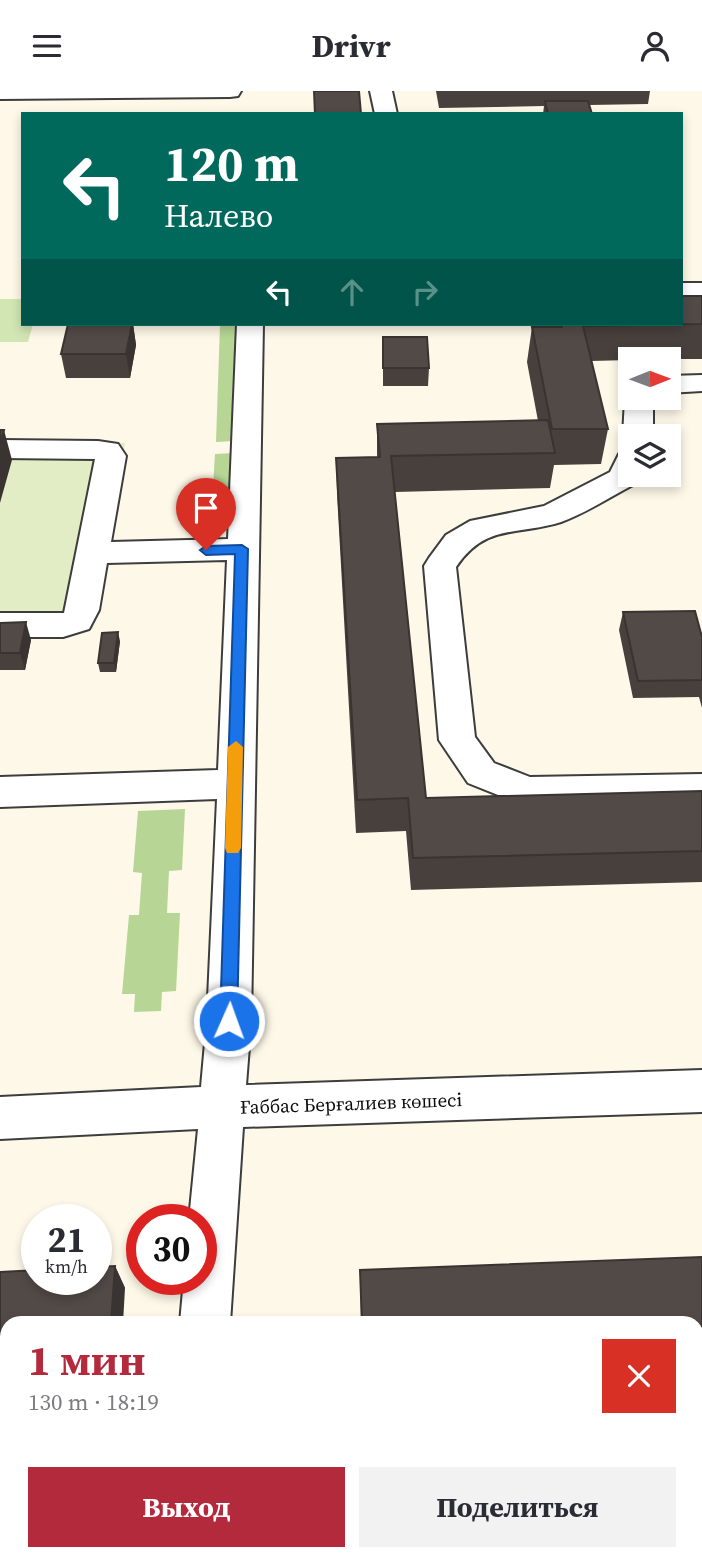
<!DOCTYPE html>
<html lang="ru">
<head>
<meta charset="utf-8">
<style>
  body { margin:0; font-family:"Source Serif 4",serif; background:#f2f2f3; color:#2b2b33; height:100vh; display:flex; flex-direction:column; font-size:26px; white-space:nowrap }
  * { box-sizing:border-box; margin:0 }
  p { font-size:23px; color:#7c7c81 }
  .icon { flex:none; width:38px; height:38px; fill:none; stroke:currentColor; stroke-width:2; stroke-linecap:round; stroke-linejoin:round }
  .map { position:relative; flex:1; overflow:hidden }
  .drawer { position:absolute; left:0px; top:1225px; width:704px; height:245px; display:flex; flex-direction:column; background:#fff; border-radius:21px 21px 0 0; box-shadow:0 4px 10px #0003 }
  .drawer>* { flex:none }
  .hud { position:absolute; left:21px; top:21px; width:662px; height:214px; border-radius:0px; box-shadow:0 4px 10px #0003; background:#00695c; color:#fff; overflow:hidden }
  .needle { width:46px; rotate:89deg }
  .tools { position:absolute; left:618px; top:256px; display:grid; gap:14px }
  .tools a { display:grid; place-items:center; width:63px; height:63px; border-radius:0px; background:#fff; box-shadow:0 4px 10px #0003; font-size:35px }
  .speed { position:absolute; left:21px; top:1113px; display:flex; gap:14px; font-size:35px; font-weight:700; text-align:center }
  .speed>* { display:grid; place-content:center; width:91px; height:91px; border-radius:50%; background:#fff; box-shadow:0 4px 10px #0003; line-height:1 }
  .speed small { font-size:18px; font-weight:400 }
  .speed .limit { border:10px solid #d22; background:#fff; color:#111 }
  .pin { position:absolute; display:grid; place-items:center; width:60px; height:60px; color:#fff; margin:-72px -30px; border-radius:50% 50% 50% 0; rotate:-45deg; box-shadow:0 0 7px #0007 }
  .pin .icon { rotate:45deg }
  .me { position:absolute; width:77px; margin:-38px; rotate:2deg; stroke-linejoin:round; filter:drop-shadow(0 0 5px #0008) }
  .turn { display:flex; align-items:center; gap:24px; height:147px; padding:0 28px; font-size:32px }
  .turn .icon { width:91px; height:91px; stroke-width:2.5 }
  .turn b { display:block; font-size:49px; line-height:60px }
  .lanes { display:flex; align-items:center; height:66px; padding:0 28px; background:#0003; justify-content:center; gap:35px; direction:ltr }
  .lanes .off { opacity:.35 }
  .round { display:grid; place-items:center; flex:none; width:74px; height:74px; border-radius:0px; background:#f2f2f3 }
  .head { display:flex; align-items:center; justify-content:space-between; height:119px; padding:0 28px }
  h1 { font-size:42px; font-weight:700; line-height:52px; color:#b22a3b }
  .cta { display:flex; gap:14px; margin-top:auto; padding:14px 28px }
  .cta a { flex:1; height:80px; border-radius:0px; background:#b22a3b; color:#fff; font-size:28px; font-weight:700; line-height:80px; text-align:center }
  .cta a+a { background:#f2f2f3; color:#2b2b33 }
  header { display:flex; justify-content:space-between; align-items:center; height:91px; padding:0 28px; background:#fff; font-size:32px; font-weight:700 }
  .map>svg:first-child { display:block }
  .green { fill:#d2e6b4 }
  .forest { fill:#b7d594 }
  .pitch { fill:#e3edc5 }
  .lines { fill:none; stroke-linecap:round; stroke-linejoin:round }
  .minor-casing { stroke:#3d3d3d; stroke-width:4 }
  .minor { fill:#fff; fill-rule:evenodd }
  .wall { fill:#47403d }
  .shaded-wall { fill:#393432 }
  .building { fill:#524a47; stroke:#393432; stroke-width:2 }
  .route { fill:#1a73e8; stroke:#114b97; stroke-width:2 }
  .slow { fill:#f59e0b }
  .labels { text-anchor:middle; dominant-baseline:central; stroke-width:7; stroke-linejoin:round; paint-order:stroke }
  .street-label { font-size:19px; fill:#0a0a0a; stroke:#fff }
</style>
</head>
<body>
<header><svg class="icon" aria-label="menu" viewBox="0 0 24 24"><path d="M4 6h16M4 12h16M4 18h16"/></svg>Drivr<svg class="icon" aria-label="person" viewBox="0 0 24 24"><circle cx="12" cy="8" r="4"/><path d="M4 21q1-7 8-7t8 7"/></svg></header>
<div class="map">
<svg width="702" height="1470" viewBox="0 0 702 1470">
  <rect width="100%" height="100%" fill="#fef8e8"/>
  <path class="green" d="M0,208h23v25h10l-5,18h-28z"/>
  <path class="forest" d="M220,233h17l-3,117 -18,1z
    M233,362l-4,69 -19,12 5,-80z
    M185,718l-3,61 -13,1 -2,42h13l-4,78 -14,1 -1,19 -27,1 1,-18h-13l7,-79h10l3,-42 -9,-1 5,-61z"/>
  <path class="pitch" d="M0,352h125l-32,186h-93z"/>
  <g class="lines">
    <defs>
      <path id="minor" d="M0,0h241l-3,5 -8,1 -230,2z
        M370,0h22l5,23h-22z
        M681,192h21v16h-21z
        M237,233h26l-12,697 -5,64 456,-15v42l-459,15 -13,196h-50l4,-44h17v-59h-12l9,-91 -198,10v-42l201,-10 6,-66 10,-222 -217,8v-30l218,-7 9,-210 -120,3 -8,47 -10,19 -26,8h-63v-24h64l31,-154 -95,-1v-18l98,1 20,3 8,12 -15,86 117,-3z
        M702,284v16l-34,2v-17z
        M630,301v5h26l-3,4v35h-23v7l-7,-7 2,-37z
        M630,361v22h9l-6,11c-23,12 -47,28 -72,37 -44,14 -75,1 -105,45l19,170 19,26 36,14 172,-3v30l-174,3 -60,-24 -29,-43 -15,-174 5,-8 17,-23 24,-14 74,-15 66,-34 9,-18z
        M696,1338h6v54h-6z
        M0,1374h7v54h-7z
        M165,1463h56v7h-56z
        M443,1463h56v7h-56z"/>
    </defs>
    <use href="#minor" class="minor-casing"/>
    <use href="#minor" class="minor"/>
  </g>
  <path class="wall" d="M436,0h214l-2,13 -59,1 3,9h-49l1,-8 -105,2z
    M702,205v63h-72v1l-39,1 17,68 -7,35 -47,1 -4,23 -155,4 31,306 276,-7v91l-291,8 -5,-59 -50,2 -19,-339 -1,-36 41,-1v-33l161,-3 -11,-59 5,-35h19l1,-3h129z
    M68,233h65l3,21 -6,33h-64l-5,-24z
    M383,246l46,31 -1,18h-45z
    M623,521l79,25v71l-3,-11 -66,1 -14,-68z
    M0,532l31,17 -6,30h-25z
    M120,550l-4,31h-16l-2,-9z
    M702,1166v128l-6,1v-63h-335l-1,-53z
    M115,1175l10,22 -118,35v77h-7v-128z"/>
  <path class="shaded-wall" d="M132,233h1l3,21 -6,33 -4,-24z
    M4,339l8,30 -12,43v-59z
    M26,531l5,18 -6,30 -5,-17z
    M118,541l2,9 -4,31 -2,-9z
    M115,1175l10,22 -2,35h-12z
    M90,1463h13v7h-14z"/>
  <path class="building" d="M314,0h45l2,23h-46z
    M545,10h43l4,13h-44z
    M681,205h21v28l-119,2 25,103h-56l-20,-102h30v-3h119z
    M68,233h64l-6,30h-65z
    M383,246h44l2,31h-46z
    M548,329l7,33 -164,3 35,342 276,-7v60l-289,7 -5,-60 -51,2 -21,-342 44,-1 -3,-33z
    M0,339h4l-4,14z
    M695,520l7,26v43l-64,1 -15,-69z
    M26,531l-6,31h-20v-30z
    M118,541l-4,31h-16l4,-30z
    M702,1166v111h-6v-45h-334l-2,-53z
    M115,1175l-4,57h-104v58l-7,1v-110l37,-2v9h59v-12z
    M0,1448h7v15h83l-1,7h-89z
    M271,1463h120v7h-120z"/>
  <path class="route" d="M242,454l6,4 -11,472 -2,5 -6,3 -7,-3 -2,-5 15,-467 -29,1 -6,-5 6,-4z"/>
  <path class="slow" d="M236,650l7,6 -2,101 -3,5h-11l-2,-5 3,-101z"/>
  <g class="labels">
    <g class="street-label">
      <text transform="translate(351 1012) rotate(-2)">Ғаббас Берғалиев көшесі</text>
    </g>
  </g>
</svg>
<div class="tools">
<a><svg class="needle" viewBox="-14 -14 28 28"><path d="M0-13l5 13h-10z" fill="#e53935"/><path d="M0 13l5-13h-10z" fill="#7c7c81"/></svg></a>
<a><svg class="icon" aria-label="layers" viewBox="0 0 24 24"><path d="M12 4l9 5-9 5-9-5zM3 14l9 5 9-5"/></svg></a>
</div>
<div class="speed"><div>21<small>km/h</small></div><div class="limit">30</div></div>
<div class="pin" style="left:206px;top:459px;background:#d93025"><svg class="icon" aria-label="arrive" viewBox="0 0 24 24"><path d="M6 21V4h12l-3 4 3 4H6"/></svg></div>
<svg class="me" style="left:229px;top:930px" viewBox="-20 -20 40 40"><circle r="17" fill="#1a73e8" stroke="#fff" stroke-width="3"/><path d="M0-11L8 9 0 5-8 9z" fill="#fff"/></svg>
<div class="hud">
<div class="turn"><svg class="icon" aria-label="left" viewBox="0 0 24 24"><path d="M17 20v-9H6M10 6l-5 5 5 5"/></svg><div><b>120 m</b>Налево</div></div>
<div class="lanes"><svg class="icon" aria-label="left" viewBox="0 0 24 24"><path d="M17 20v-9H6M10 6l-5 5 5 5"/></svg><svg class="icon off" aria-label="ahead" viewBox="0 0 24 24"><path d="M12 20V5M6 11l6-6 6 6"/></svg><svg class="icon off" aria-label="right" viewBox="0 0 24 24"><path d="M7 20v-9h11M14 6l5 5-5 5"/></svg></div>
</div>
<section class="drawer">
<div class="head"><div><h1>1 мин</h1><p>130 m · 18:19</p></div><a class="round" style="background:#d93025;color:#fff"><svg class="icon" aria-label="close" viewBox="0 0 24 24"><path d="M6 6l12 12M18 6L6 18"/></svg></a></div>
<div class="cta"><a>Выход</a><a>Поделиться</a></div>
</section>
</div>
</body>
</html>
